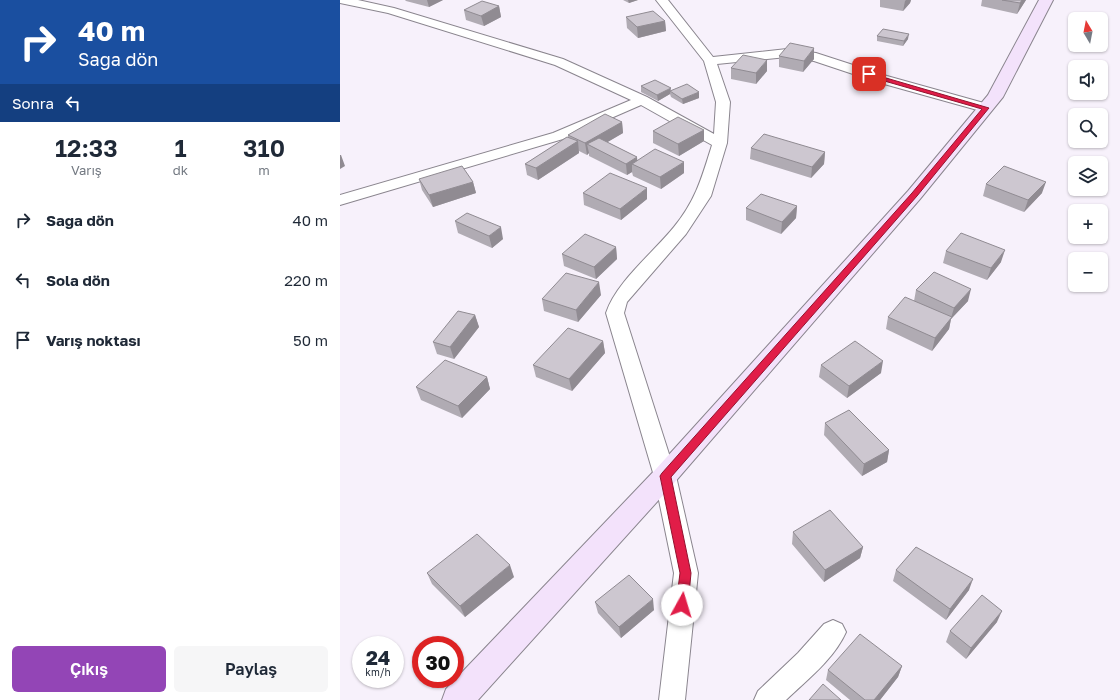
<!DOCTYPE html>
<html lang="tr">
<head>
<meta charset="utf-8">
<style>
  body { margin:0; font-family:"Golos Text",sans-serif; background:#f6f6f7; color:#1f2937; height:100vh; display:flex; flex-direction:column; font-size:15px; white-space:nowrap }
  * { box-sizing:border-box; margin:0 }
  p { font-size:13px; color:#747a83 }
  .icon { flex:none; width:22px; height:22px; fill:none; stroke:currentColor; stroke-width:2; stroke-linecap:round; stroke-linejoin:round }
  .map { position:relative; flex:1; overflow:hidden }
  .details { display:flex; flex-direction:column; background:#fff; width:340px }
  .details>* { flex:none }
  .banner { background:#1a4fa0; color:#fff; overflow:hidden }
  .needle { width:26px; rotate:350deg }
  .fabs { position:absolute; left:728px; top:12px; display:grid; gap:8px }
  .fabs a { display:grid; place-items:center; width:40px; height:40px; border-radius:6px; background:#fff; box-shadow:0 1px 3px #0004; font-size:20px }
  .speed { position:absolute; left:12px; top:636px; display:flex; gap:8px; font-size:20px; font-weight:700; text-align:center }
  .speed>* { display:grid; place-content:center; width:52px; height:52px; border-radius:50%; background:#fff; box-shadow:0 1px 3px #0004; line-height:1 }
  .speed small { font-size:10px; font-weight:400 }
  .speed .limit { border:6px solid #d22; background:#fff; color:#111 }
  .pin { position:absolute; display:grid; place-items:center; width:34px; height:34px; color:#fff; margin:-17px; border-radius:8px; box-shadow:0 2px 6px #0006 }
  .me { position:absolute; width:44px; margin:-22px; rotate:6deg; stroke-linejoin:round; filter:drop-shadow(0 0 3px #0008) }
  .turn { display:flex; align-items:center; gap:14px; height:84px; padding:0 12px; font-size:18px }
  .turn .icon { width:52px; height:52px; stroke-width:2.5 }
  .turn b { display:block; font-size:28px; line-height:34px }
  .then { display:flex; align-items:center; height:38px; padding:0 12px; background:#0003; gap:8px; font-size:15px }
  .eta { display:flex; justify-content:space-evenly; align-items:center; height:68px; text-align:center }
  .eta b { font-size:24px; font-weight:600; line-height:28px }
  .primary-button { display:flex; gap:8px; margin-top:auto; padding:8px 12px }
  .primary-button a { flex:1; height:46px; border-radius:6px; background:#9345b6; color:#fff; font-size:16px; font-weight:600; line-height:46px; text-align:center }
  .primary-button a+a { background:#f6f6f7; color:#1f2937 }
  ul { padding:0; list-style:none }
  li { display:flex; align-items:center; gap:12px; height:60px; padding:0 12px }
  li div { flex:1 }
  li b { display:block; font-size:15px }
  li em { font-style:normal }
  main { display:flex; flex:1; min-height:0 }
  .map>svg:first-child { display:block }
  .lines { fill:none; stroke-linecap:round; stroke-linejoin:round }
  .street-casing { stroke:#8a858e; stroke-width:2 }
  .secondary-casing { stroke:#8a858e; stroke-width:2 }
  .street { fill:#fff; fill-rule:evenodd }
  .secondary { fill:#f3e2fb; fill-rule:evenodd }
  .wall { fill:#b0abb3 }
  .shaded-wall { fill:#908b92 }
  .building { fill:#cdc7d0; stroke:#908b92 }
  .route { fill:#e11d48; stroke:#92132f }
</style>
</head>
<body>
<main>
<section class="details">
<div class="banner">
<div class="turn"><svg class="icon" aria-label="right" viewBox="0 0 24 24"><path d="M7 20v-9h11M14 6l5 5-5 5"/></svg><div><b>40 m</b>Sağa dön</div></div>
<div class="then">Sonra<svg class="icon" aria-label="left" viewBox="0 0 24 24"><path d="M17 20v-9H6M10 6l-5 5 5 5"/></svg></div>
</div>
<div class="eta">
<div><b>12:33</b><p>Varış</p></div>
<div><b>1</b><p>dk</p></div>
<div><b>310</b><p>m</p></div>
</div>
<ul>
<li><svg class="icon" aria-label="right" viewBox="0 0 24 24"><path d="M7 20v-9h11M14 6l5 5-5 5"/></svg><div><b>Sağa dön</b></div><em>40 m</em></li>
<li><svg class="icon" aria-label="left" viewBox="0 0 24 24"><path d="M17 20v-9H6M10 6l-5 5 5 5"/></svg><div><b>Sola dön</b></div><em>220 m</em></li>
<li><svg class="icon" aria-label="arrive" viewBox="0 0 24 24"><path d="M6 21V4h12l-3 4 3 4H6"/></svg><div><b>Varış noktası</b></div><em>50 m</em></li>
</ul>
<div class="primary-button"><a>Çıkış</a><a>Paylaş</a></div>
</section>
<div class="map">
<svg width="780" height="700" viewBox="0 0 780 700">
  <rect width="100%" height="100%" fill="#f7f1fb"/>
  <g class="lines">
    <defs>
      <path id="street" d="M0,0h18l36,8 169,51 84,38 67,37 2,-32 -12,-41 -48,-61h12l45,57 74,-8 29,4 71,23 104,29 2,3 -2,3h-10l-104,-29 -63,-21 -27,-4 -70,7 13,38 -3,41 -16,53 -25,38 -59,68 -3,11 52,163 22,97 -13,127h-26l15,-127 -20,-97 -48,-163c10,-31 47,-60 68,-86 22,-27 28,-50 38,-82l-71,-40 -78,34 -223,66v-10l213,-62 78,-33 -76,-35 -167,-52 -48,-10z
        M493,620l9,4 4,8c-12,27 -39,48 -60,68h-32l4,-9 40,-38 26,-29z"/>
      <path id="secondary" d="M699,0h14l-50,97 -83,102 -246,284 -196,217h-36l4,-11 210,-220 252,-278 80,-96z"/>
    </defs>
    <use href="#street" class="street-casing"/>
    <use href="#secondary" class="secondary-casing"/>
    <use href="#street" class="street"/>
    <use href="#secondary" class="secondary"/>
  </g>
  <path class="wall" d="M65,0h38l-14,7 -23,-6z
    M283,0h15l-9,3z
    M540,0h31l-1,3 -7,8 -23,-4z
    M642,0h44l-9,14 -36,-8z
    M159,6l2,11 -17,9 -18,-6 -2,-10z
    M286,17l39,4 1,10 -28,7 -11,-10z
    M537,36l31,3 -5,7 -26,-5z
    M439,56l35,3 -11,13 -24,-5z
    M391,68l36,3 -11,13 -25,-5z
    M301,86l30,5 28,7 -16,6 -12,-7 -1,-3 -12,7 -17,-9z
    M282,122l1,11 -16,9 30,15v4l47,12 -23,16 -28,-13 -1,-4 -5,3 -38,-19v-3l-2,2 -8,-4v2l-41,27 -11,-5 -2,-11 43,-27v-2z
    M364,130v11l-25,15 -26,-13v-12z
    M411,148l74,4 -1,12 -13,14 -61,-19z
    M79,179l54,3 3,11 -43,14 -11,-17z
    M646,184l56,9 -18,19 -41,-16z
    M243,193l64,6 -26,21 -37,-15z
    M457,206l-1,12 -15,16 -35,-14v-12z
    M115,221l48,18 -11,9 -34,-15z
    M276,247l1,12 -21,20 -32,-13 -2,-12z
    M606,251l55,11 -14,18 -44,-17z
    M576,290l52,11 -17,18 -2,10 -17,22 -46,-22 2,-12 26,-16z
    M261,295l-23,27 -34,-11 -2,-12z
    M135,315l4,12 -25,32 -17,-5 -4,-12z
    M263,341l2,12 -33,38 -36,-14 -3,-12z
    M481,365l60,8 -34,25 -28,-21z
    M147,377l3,12 -28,29 -41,-18 -5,-13z
    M485,423l64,27 -2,12 -25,14 -38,-41z
    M453,532l70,15 -3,11 -36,24 -32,-38z
    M556,570l73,20 -23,30 -53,-39z
    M87,573l87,4 -49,40 -33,-33z
    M255,602l59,8 -33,28 -23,-25z
    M657,622l-31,37 -20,-17 4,-11z
    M562,666l-4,11 -18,23h-30l-24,-20 2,-10z"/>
  <path class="shaded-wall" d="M87,0h16l-14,7z
    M288,0h10l-9,3z
    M566,0h5l-1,3 -7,8 2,-10z
    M682,0h4l-9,14 3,-11z
    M159,6l2,11 -17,9 -3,-10z
    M325,21l1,10 -28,7 -1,-11z
    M569,34l-1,5 -5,7 1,-5z
    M474,48v11l-11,13 1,-11z
    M427,60v11l-11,13v-11z
    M331,88l-1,6 -12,7 -1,-6z
    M359,92v6l-16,6 -1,-5z
    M282,122l1,11 -27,16 -9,-5 2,9 -2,2 -2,-12z
    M364,130v11l-25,15 -1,-12z
    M238,141l1,12 -41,27 -2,-12z
    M485,152l-1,12 -13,14 1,-11z
    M0,155h1l4,11 -5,3z
    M297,157l1,10 -6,-3v8l-5,3 -1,-11z
    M344,162v11l-23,16 -1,-12z
    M133,182l3,11 -43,14 -4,-12z
    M706,182l-4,11 -18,19 4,-12z
    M307,188v11l-26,21 -1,-11z
    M457,206l-1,12 -15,16 1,-12z
    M161,227l2,12 -11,9 -3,-12z
    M276,247l1,12 -21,20 -2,-12z
    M665,250l-4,12 -14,18 4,-12z
    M259,282l2,13 -23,27 -2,-12z
    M631,289l-3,12 -17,18 -2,10 -17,22 3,-13 16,-20 3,-10z
    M135,315l4,12 -25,32 -4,-12z
    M263,341l2,12 -33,38 -3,-12z
    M543,361l-2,12 -34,25 2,-12z
    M147,377l3,12 -28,29 -4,-12z
    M549,450l-2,12 -25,14 2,-12z
    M523,547l-3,11 -36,24 1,-12z
    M170,565l4,12 -49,40 -5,-11z
    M633,579l-4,11 -23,30 4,-11z
    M313,599l1,11 -33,28 -2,-11z
    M662,611l-5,11 -31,37 5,-11z
    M562,666l-4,11 -18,23h-6z"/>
  <path class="building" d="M662,0h20l-2,3z
    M142,1l17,5 -18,10 -17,-6z
    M313,11l12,10 -28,6 -11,-10z
    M543,29l26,5 -5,7 -27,-5z
    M450,43l24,5 -10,13 -25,-5z
    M403,55l24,5 -11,13 -25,-5z
    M315,80l16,8 -14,7 -16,-9z
    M347,84l12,8 -17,7 -12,-8z
    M265,114l17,8 -37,21 -17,-8z
    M338,117l26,13 -26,14 -25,-13z
    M424,134l61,18 -13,15 -61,-19z
    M227,137l11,4 -42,27 -11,-4z
    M259,138l38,19 -11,7 -39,-20z
    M315,149l29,13 -24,15 -28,-13z
    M122,166l11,16 -44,13 -10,-16z
    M664,166l42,16 -18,18 -42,-16z
    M270,173l37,15 -27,21 -37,-16z
    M421,194l36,12 -15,16 -36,-14z
    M127,213l34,14 -12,9 -34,-15z
    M621,233l44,17 -14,18 -45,-17z
    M245,234l31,13 -22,20 -32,-13z
    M594,272l37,17 -17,19 -38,-18z
    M226,273l33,9 -23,28 -34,-11z
    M565,297l47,20 -17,21 -47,-21z
    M118,311l17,4 -25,32 -17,-5z
    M228,328l35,13 -34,38 -36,-14z
    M515,341l28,20 -34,25 -28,-21z
    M105,360l42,17 -29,29 -42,-19z
    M509,410l40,40 -25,14 -39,-41z
    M490,510l33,37 -38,23 -32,-38z
    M137,534l33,31 -50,41 -33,-33z
    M576,547l57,32 -23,30 -54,-39z
    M289,575l24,24 -34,28 -24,-25z
    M642,595l20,16 -31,37 -21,-17z
    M520,634l42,32 -28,34h-9l-37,-30z
    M483,684l18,16h-32z"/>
  <path class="route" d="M529,73l120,35 -72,88 -246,281 20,96 -3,32 -2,4 -4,1 -4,-1 -2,-4 4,-32 -20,-97 2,-3 250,-280 70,-84 -115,-33 -1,-2z"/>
</svg>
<div class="fabs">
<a><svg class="needle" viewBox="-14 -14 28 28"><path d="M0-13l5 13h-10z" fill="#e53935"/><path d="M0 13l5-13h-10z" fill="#747a83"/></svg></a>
<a><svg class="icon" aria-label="sound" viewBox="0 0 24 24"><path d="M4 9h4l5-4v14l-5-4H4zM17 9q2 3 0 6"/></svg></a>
<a><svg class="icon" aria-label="search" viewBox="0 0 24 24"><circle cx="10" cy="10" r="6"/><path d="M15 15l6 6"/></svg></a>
<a><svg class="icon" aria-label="layers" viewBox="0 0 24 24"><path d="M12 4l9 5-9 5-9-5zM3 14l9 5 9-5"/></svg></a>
<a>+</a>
<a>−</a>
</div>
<div class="speed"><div>24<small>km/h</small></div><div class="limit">30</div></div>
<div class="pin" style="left:529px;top:74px;background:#d93025"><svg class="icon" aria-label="arrive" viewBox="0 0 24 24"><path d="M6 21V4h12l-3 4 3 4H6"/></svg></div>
<svg class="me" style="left:342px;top:605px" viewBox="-20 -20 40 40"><circle r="19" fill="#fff"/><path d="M0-13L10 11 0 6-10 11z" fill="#e11d48"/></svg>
</div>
</main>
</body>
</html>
